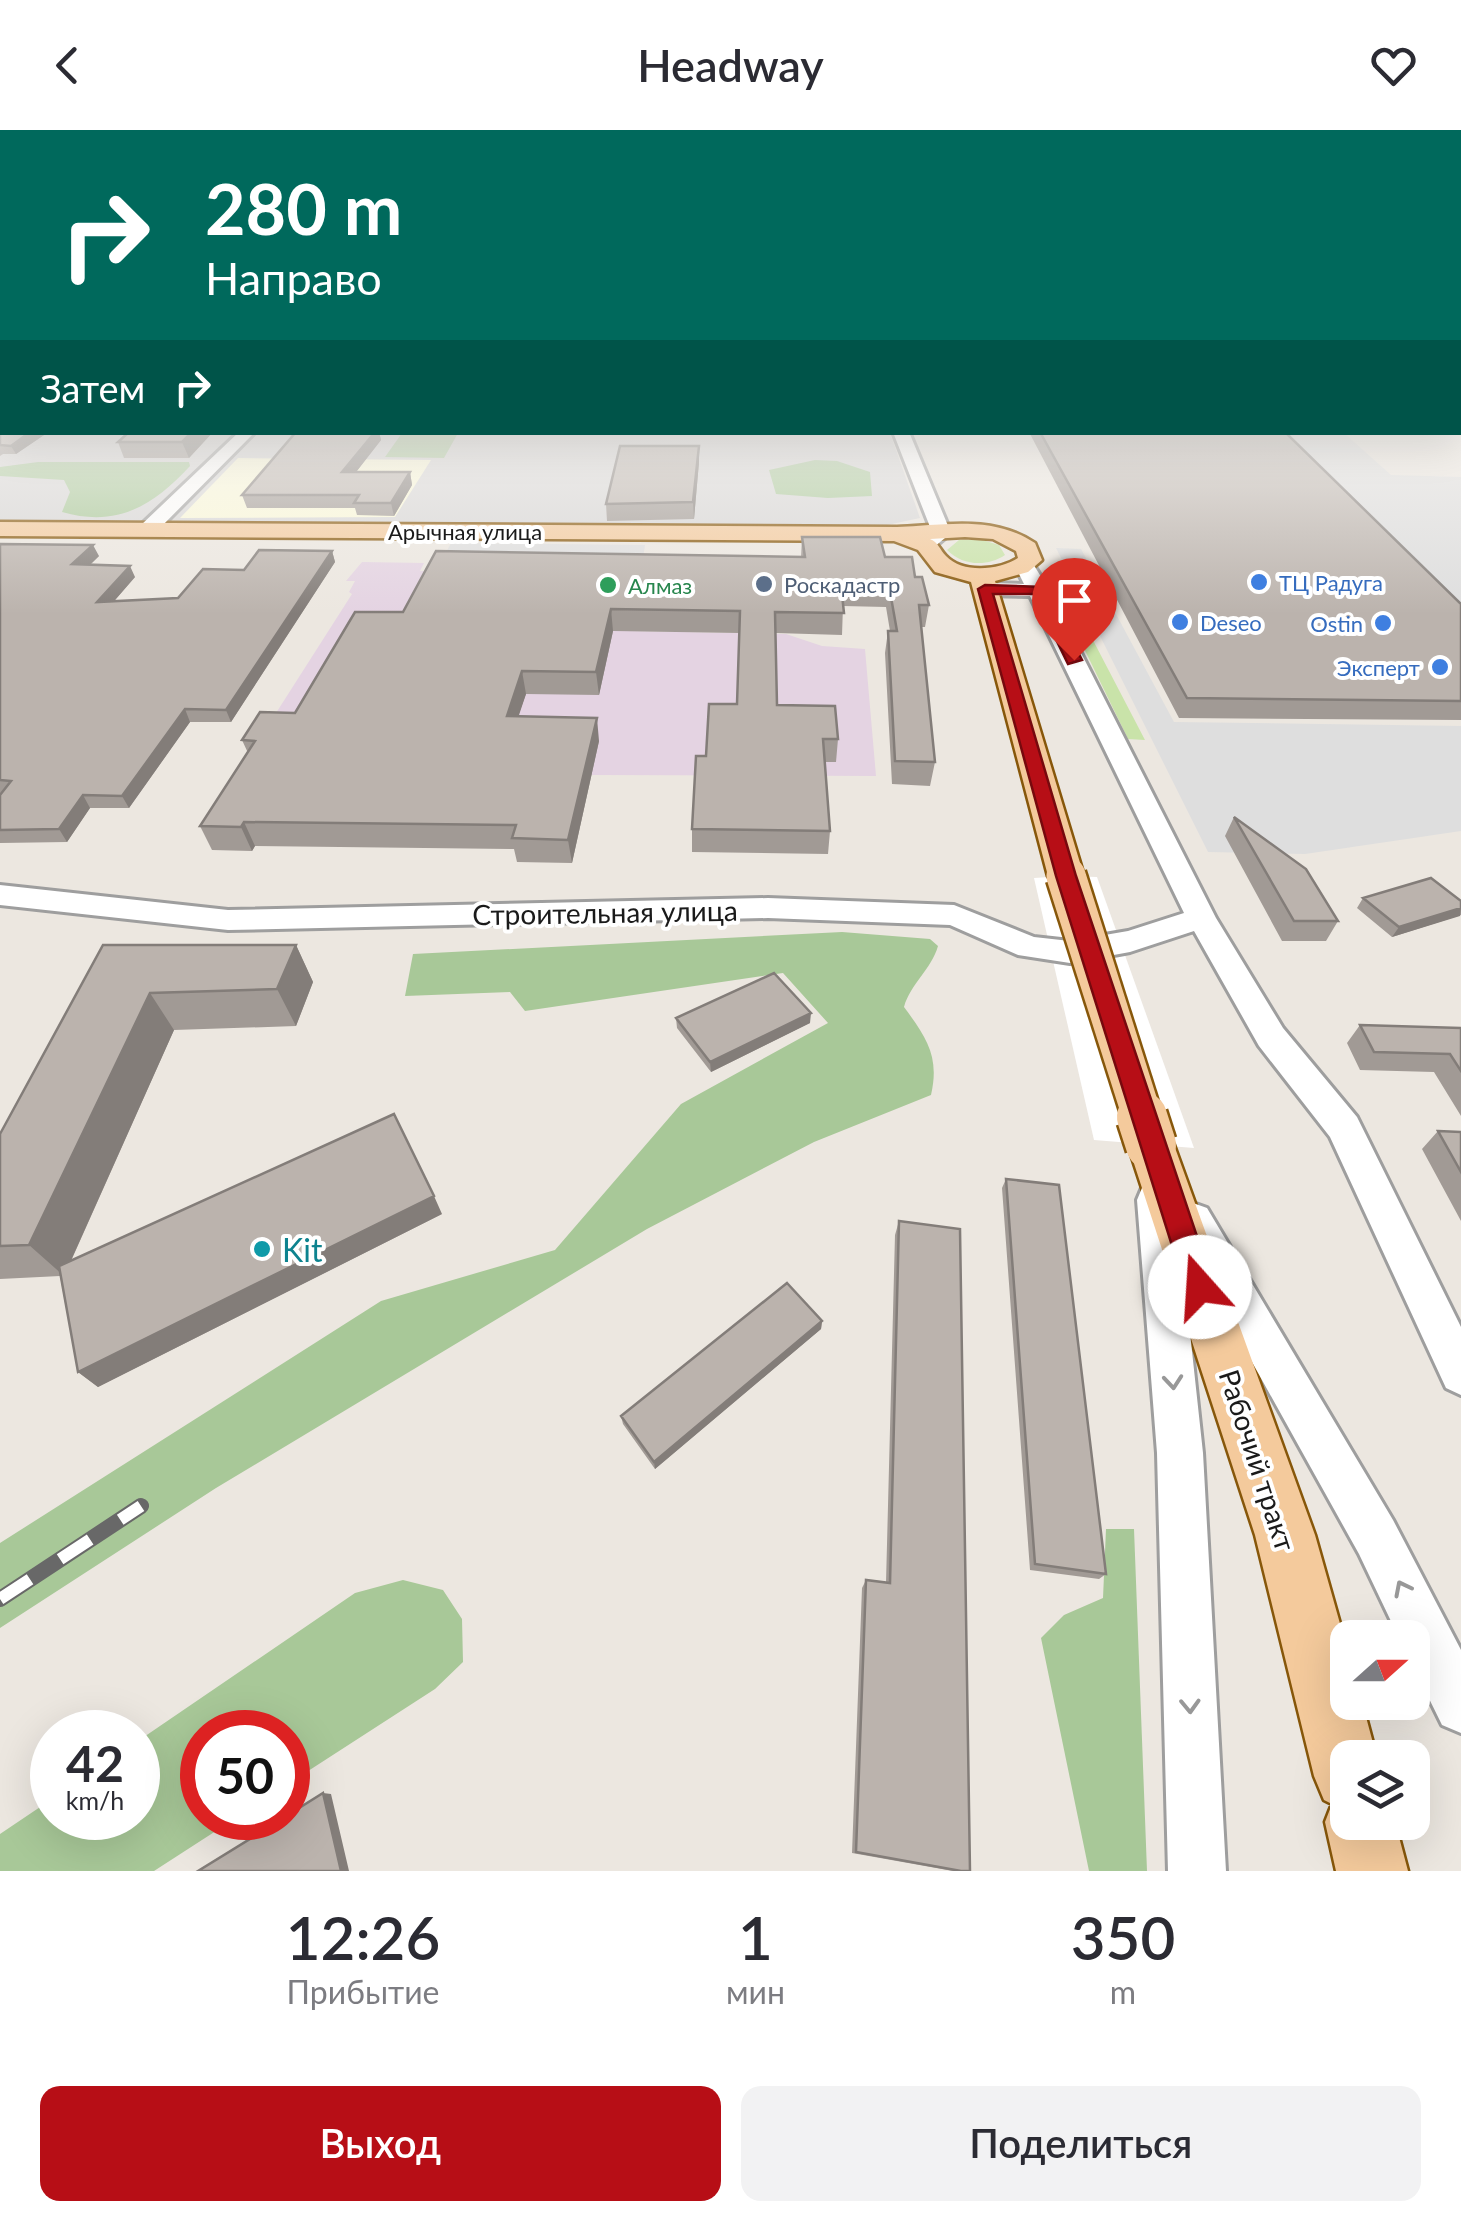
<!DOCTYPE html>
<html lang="ru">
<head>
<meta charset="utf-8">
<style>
  body { margin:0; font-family:Lato,sans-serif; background:#f2f2f3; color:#2b2b33; height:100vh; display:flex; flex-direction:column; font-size:38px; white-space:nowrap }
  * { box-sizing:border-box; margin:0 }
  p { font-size:32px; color:#7c7c81 }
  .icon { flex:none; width:55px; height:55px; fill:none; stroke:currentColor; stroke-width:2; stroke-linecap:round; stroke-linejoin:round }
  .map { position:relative; height:1741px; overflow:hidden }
  .panel { display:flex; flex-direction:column; background:#fff; flex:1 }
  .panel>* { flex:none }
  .guide { position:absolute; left:0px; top:0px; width:1462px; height:305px; box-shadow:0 10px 40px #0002; background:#00695c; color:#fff; overflow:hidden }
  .needle { width:65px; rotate:69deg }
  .fabs { position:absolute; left:1330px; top:1490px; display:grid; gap:20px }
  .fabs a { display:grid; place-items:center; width:100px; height:100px; border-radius:20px; background:#fff; box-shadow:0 10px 40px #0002; font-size:50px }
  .speed { position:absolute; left:30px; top:1580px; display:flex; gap:20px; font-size:50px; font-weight:700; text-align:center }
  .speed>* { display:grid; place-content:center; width:130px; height:130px; border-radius:50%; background:#fff; box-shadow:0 10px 40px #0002; line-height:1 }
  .speed small { font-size:25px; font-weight:400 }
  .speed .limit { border:15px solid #d22; background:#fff; color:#111 }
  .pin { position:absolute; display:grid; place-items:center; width:85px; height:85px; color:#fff; margin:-102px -42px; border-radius:50% 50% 50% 0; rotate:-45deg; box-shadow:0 0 10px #0007 }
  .pin .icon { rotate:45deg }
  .me { position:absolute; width:110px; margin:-55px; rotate:341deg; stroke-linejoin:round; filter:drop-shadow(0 0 8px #0008) }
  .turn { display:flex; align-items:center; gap:35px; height:210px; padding:0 40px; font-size:45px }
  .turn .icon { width:130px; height:130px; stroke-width:2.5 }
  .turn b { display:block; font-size:70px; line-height:85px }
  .then { display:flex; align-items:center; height:95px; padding:0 40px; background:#0003; gap:20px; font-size:38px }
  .eta { display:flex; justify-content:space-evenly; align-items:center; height:170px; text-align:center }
  .eta b { font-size:60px; font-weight:600; line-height:70px }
  .button { display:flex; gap:20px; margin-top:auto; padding:20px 40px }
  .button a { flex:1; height:115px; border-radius:20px; background:#b70e16; color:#fff; font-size:40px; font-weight:600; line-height:115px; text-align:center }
  .button a+a { background:#f2f2f3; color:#2b2b33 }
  header { display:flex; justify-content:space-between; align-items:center; height:130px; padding:0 40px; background:#fff; font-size:45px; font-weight:600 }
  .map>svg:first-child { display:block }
  .residential { fill:#d8d7d7 }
  .industrial { fill:#e4d3e2 }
  .education { fill:#fcfad9 }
  .grass { fill:#c9e3a9 }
  .forest { fill:#a8c898 }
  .parking { fill:#dedede }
  .pier { fill:#fff }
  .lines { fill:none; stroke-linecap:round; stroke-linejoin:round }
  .minor-casing { stroke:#9e9e9e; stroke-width:6 }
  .major-casing { stroke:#87570a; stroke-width:5 }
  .minor { fill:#fff; fill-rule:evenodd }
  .major { fill:#f4ca9c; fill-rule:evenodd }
  .rail-casing { stroke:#686868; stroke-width:16 }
  .rail { stroke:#fff; stroke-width:12; stroke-dasharray:36; stroke-linecap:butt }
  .major-bridge-far1-casing { stroke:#87570a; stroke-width:44; stroke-linecap:butt }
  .major-bridge-casing { stroke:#87570a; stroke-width:55; stroke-linecap:butt }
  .major-bridge-far1 { stroke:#f4ca9c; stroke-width:39 }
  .major-bridge { stroke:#f4ca9c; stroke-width:50 }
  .wall { fill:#a19a95 }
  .shaded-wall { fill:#837d79 }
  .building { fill:#bbb3ad; stroke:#837d79; stroke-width:2.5 }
  .oneway { stroke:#989898 }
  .route { fill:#b70e16; stroke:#77090e; stroke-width:2.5 }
  .shop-dot { fill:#3f7fe0; stroke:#fff; stroke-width:4 }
  .service-dot { fill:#5c6f8a; stroke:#fff; stroke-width:4 }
  .leisure-dot { fill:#2e9e5b; stroke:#fff; stroke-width:4 }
  .culture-dot { fill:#0f9aa8; stroke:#fff; stroke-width:4 }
  .labels { text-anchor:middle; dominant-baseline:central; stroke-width:8; stroke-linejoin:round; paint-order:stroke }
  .far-street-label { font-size:22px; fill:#1a1a1a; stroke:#fff }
  .far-shop-label { font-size:22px; fill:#366cbe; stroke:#fff; text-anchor:start }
  .far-service-label { font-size:22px; fill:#4e5e75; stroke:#fff; text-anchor:start }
  .far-leisure-label { font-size:22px; fill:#27864d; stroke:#fff; text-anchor:start }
  .street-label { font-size:28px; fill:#1a1a1a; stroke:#fff }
  .near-culture-label { font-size:32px; fill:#0d838f; stroke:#fff; text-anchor:start }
</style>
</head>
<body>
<header><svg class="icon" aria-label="back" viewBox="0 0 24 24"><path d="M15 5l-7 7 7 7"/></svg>Headway<svg class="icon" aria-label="heart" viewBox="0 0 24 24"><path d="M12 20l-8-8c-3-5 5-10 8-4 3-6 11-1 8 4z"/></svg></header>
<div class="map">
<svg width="1461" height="1741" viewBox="0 0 1461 1741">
  <rect width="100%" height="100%" fill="#ece7e0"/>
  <path class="residential" d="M0,240l2,62 888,1 30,85 -33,7 -887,-4z"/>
  <path class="industrial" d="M362,432l62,1 -4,8 20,1 -27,55 373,7 36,12 43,3 11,127 -287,-1 -348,-7 111,-174 -3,-2 6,-11h-9z"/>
  <path class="education" d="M238,328l193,2 -36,57 -215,1z"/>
  <path class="grass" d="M979,409l20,6 6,10c-18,12 -42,11 -58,-5l12,-10z
    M1059,467l12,1 74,142 -17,-1z"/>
  <path class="forest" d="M402,303v-1l56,1 -14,25 -59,-1z
    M815,330l22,1 33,11 2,24 -44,2 -52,-4 -7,-24z
    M38,332h151l1,4c-36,39 -72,62 -128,46l8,-20 -6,-12 -64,-4v-9z
    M842,802l88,7 8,7c-7,24 -27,37 -34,61 22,30 36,49 27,88l-117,47 -167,87 -431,259 -216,140v-85l381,-242 174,-51 126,-146 147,-81 -45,-50 -258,38 -15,-19 -105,4 8,-42z
    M1106,1399h28l13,342h-58l-48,-233 23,-23 39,-17z
    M403,1450l40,10 19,29 1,43 -28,27 -147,95v-52h-86v86h34l-82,53h-154v-37l52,-35v19h86v-77l217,-148z"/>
  <path class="parking" d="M1274,303h70l47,42 70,2v148z
    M451,413l194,2 -4,25 -203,-2z
    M1056,418l25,1 93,173 287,4v105l-156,23 -97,-2z"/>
  <path class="pier" d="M1066,746l31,1 97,271 -100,-8 -60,-262z"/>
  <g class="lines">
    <defs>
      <path id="minor" d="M239,302h16l-101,102h-14v-8z
        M893,302h16l42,101 -23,19 -9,-6 13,-14z
        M1025,430l7,2 17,28 167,328 67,110 74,89 104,210v68l-15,-7 -116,-251 -71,-91 -65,-115 -64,21 -60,11 -52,-8 -68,-30 -182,-7 -540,12 -228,-25v-20l228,25 540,-12 186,7 80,32 36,4 58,-10 56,-18 -154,-317 -45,-1 -10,-6 10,-6 39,1 -9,-18z
        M1156,1053l14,5 7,25 2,-5 14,-5 14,5 186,312 68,130v83l-19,-8 -30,-61v-26h-13l-40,-84 -180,-323 24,222 23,418h-58l-11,-418 -20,-253 5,-12z"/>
      <path id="major" d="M0,392l897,5c48,-2 96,-12 138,16l7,17 -14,12 -33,9 89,295 -5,8 -13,4 -13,-4 -5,-8 -77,-294 -36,-10 -17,-22 -24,-9 -894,-5zM965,407l28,2 23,12 2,7c-19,12 -55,16 -72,-2 -7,-7 -7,-13 -16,-17z
        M1151,996l16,6 7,13 141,390 33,117v50h14l15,56h-29v64h47l13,49h-72l-11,-49 7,-18 -8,-4 -10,-24 -59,-241 -127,-390 7,-13z"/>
    </defs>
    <use href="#minor" class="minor-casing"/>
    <use href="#major" class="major-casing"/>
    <use href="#minor" class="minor"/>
    <use href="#major" class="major"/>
    <defs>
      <path id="rail" d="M0,1469l141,-93"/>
    </defs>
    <use href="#rail" class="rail-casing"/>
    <use href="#rail" class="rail"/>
    <defs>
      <path id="major-bridge-far1" d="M1066,746l77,243"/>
      <path id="major-bridge" d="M1142,987l9,28"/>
    </defs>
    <use href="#major-bridge-far1" class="major-bridge-far1-casing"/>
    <use href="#major-bridge" class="major-bridge-casing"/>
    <use href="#major-bridge-far1" class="major-bridge-far1"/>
    <use href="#major-bridge" class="major-bridge"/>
  </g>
  <path class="wall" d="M0,259l2,43h84l-3,3h-39l-28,19h-13l-3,2z
    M129,302h84l-24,26h-65l-6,-16z
    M296,302h83l2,8 -25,32h54l2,13 -18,31 -37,-1 -2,-7h-108l-5,-13z
    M1029,302h256l176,172v116l-282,-2z
    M699,332l-5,57 -87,2 -1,-17z
    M802,407l83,20 30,20 14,28 -4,22h-4l14,135 -5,24 -38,-2 -7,-131 3,-22h2l-4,-24 -43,-1 -1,29 -66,-2 1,72 61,34 -2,23h-11l5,69 -2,23 -136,-2v-23l14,-73 31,-52 2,-71 -126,-2 -14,64 -73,-1 -8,22 81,25 -27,122 -55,-1 -3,-13 -259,-3 -3,5 -40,-1 -12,-24 48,-73 -6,-13 53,-27 108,-101 398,-55z
    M0,414l99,12 -9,9 45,12 -21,24 64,-3 66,-28 88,-19 3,11 -104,160h-41l-61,86h-39l-23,34 -67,1v-48l1,-2h-1z
    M1234,687l104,104 -12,20h-44l-57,-105z
    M1363,768l98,3v14l-69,22 -35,-29z
    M103,815h193l17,37 -17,44 -122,4 -103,231 371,-47 -344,173 -20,-15 -18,-96 -60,3v-145z
    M676,888l134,5 -99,49 -34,-44z
    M1360,895l101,3v88l-27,-44 -74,-2 -13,-27z
    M1438,1001l23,1v89l-39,-72z
    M1006,1049l100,395 -7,5 -69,-9 -28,-382z
    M899,1091l71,650h-17l-101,-18 10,-265 4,-8 20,3 9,-348z
    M822,1191l-1,8 -166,140 -32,-45 -2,-8z"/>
  <path class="shaded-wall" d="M30,302h13l1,3 -28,19 -5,-8z
    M192,302h21l-24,26 -7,-16z
    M375,302h4l2,8 -35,45 -4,-13z
    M699,316v16l-5,57 -1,-17z
    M410,342l2,13 -18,31 -3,-13z
    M93,415l6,11 -21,20 -6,-12z
    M332,421l3,11 -104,160 -5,-12z
    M130,436l5,11 -32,37 -6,-12z
    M611,479l2,22 -14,64 -3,-23z
    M522,541l4,23 -15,45 -4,-23z
    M185,579l5,13 -61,86 -7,-12z
    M597,588l2,23 -27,122 -4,-23z
    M83,665l7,13 -23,34 -8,-13z
    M244,692l11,24 -3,5 -11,-24z
    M1461,778l-1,8 -68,21 7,-10z
    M296,815l17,37 -17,44 -19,-37z
    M150,863l24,37 -110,246 -35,-31z
    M811,883l-1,10 -99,49 -1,-10z
    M434,1066l8,18 -344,173 -20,-15z
    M822,1191l-1,8 -166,140 -1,-7z
    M323,1663l8,1 18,77h-8z"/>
  <path class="building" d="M0,259h2v43h28l-19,14 -11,-1z
    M129,302h63l-10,10h-64z
    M296,302h79l-33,40h68l-19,31h-37l5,-8h-117z
    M1040,302h245l176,172v97l-274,-3z
    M620,316h79l-6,56 -87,2z
    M802,407h78l5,20h27l3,20h7l7,28h-10l16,157 -40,-1 -7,-130h9l-8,-45 -48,-1 3,28 -69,-1 2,93 58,1 3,33h-15l7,92 -138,-2 4,-73h10l3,-52h28l3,-93 -129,-2 -15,63 -74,-1 -15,45 90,2 -29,122 -56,-2 4,-13 -272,-3 -3,5 -41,-1 55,-85 -13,-1 18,-28 35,1 60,-101h48l33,-61 369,6z
    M0,414l93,1 -21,19 58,2 -33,36 81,-4 25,-29 41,1 15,-20 73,1 -106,159 -41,-1 -63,87 -39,-1 -24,34 -59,1v-35l11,-14 -11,-1z
    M1234,687l72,52 32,52h-44z
    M1431,748l30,23v7l-62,19 -36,-29z
    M103,815h193l-19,44 -127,4 -121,252 -29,1v-112z
    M774,843l37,40 -101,49 -34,-44z
    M1360,895l101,3v43l-11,-17 -76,-2z
    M394,984l40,82 -356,176 -19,-106z
    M1438,1001l23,1v40z
    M1006,1049l53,6 47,389 -71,-10z
    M899,1091l61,8 10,642h-9l-105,-19 10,-272 24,3z
    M787,1153l35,38 -168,141 -33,-46z
    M323,1663l18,78h-143l86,-53h4v-3z"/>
  <defs><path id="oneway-chevron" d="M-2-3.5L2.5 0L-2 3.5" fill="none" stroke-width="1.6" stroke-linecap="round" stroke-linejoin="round" transform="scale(2.5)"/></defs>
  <g class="oneway">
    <use href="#oneway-chevron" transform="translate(1173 1252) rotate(85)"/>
    <use href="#oneway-chevron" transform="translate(1402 1458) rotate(-117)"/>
    <use href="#oneway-chevron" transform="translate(1190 1576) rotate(88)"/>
  </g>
  <linearGradient id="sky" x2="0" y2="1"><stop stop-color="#8cbee1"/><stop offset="0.5" stop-color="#f6f4f1"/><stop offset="1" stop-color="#f6f4f1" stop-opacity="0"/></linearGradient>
  <rect width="1461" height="484" fill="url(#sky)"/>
  <path class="route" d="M985,455l59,2 38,73 -14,4 -34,-70h-41l83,282 138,411 -4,10 -10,4 -11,-4 -4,-10 -129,-411 -78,-287z"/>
  <g class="shop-dot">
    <circle cx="1259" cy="452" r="10"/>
    <circle cx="1180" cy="492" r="10"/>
    <circle cx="1383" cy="493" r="10"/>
    <circle cx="1440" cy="537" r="10"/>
  </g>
  <circle class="service-dot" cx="764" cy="454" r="10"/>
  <circle class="leisure-dot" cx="608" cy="455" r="10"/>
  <circle class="culture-dot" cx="262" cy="1119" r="10"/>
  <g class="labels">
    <g class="far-street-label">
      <text x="465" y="401">Арычная улица</text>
    </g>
    <g class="far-shop-label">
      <text x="1279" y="452">ТЦ Радуга</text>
      <text x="1200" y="492">Deseo</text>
      <text x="1363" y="493" text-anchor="end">Ostin</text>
      <text x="1420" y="537" text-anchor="end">Эксперт</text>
    </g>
    <g class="far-service-label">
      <text x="784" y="454">Роскадастр</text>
    </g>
    <g class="far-leisure-label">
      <text x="628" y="455">Алмаз</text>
    </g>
    <g class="street-label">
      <text transform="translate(605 782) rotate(-1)">Строительная улица</text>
      <text transform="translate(1258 1330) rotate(72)">Рабочий тракт</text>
    </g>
    <g class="near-culture-label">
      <text x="282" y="1119">Kit</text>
    </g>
  </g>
</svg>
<div class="fabs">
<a><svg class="needle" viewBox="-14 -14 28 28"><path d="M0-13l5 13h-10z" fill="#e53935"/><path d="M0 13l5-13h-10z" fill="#7c7c81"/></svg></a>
<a><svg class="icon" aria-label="layers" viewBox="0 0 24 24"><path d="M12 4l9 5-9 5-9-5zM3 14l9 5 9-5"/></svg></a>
</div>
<div class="speed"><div>42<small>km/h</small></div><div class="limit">50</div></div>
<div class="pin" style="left:1074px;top:530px;background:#d93025"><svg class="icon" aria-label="arrive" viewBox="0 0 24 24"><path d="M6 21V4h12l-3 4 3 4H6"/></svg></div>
<svg class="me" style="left:1200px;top:1157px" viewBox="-20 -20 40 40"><circle r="19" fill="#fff"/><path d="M0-13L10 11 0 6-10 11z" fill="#b70e16"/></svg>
<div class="guide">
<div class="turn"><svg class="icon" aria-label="right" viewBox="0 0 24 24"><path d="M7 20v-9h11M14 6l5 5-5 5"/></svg><div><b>280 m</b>Направо</div></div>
<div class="then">Затем<svg class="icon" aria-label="right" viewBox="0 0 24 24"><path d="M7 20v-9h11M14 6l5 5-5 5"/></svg></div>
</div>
</div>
<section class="panel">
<div class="eta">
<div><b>12:26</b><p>Прибытие</p></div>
<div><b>1</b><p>мин</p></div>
<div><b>350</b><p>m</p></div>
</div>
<div class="button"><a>Выход</a><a>Поделиться</a></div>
</section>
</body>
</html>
